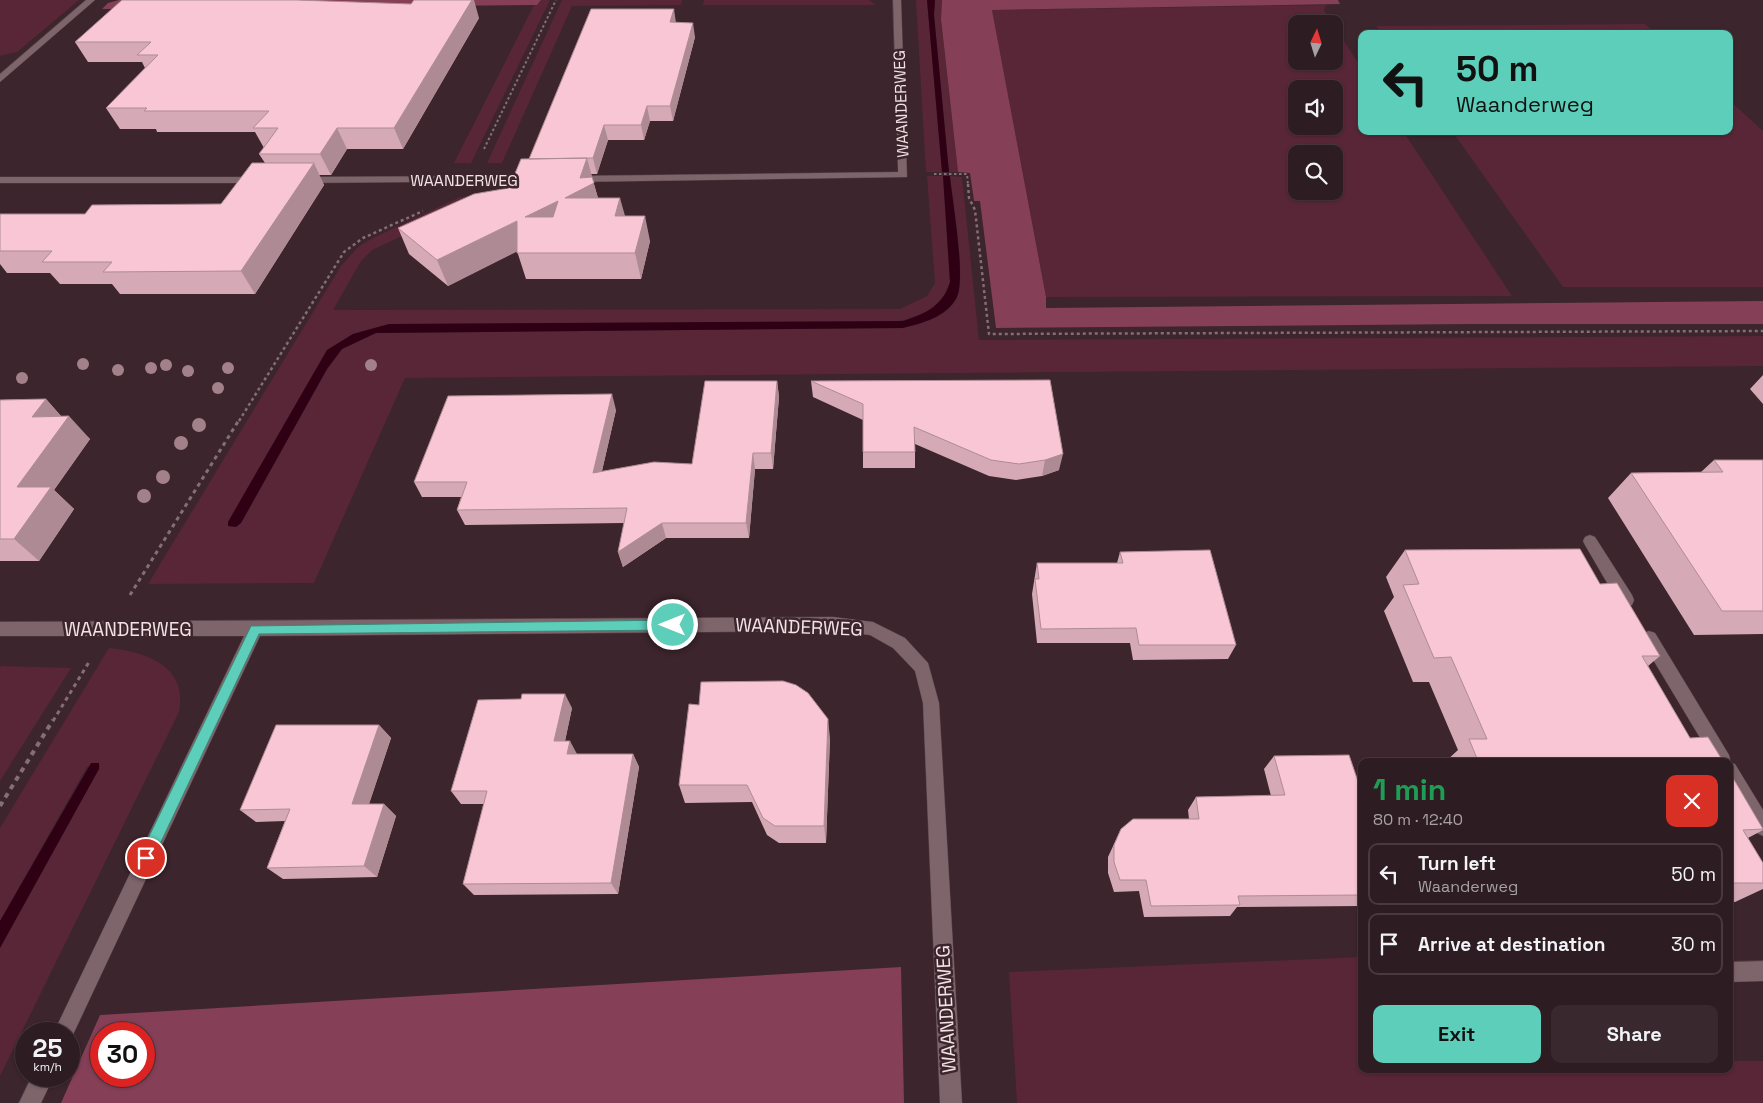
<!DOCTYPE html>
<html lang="en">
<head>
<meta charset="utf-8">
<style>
  body { margin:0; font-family:"Space Grotesk",sans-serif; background:#39292e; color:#f1f3f6; height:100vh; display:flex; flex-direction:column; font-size:19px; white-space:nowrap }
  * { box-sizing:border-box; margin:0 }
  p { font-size:16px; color:#a7a1a5 }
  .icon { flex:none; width:28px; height:28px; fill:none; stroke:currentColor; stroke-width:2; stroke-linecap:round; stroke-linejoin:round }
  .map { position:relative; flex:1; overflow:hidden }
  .side { position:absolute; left:1358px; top:758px; width:375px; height:315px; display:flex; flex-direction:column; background:#2d1c21; border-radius:10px; box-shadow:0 1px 4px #0004,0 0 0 1px #483a3f }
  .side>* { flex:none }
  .hud { position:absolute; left:1358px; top:30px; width:375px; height:105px; border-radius:10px; box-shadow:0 1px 4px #0004,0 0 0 1px #483a3f; background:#5dceb9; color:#111; overflow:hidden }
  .needle { width:32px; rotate:4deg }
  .controls { position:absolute; left:1288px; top:15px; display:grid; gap:10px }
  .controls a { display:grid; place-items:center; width:55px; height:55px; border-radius:10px; background:#2d1c21; box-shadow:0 1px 4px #0004,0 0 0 1px #483a3f; font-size:25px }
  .speed { position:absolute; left:15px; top:1022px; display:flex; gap:10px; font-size:25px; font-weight:700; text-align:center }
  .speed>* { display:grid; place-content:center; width:65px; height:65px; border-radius:50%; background:#2d1c21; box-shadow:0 1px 4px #0004,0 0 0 1px #483a3f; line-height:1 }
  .speed small { font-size:12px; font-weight:400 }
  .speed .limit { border:8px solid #d22; background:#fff; color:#111 }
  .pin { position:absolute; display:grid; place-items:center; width:42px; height:42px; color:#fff; margin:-21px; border:2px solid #fff; border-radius:50%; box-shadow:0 1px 5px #0007 }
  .me { position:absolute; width:55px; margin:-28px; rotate:270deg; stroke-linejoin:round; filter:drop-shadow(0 0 4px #0008) }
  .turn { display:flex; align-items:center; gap:18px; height:105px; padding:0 15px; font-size:22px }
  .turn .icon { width:65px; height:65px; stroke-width:2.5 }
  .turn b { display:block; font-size:35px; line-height:42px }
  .round { display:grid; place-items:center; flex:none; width:52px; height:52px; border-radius:10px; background:#39292e }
  .overview { display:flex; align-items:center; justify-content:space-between; height:85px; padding:0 15px }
  h1 { font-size:30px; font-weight:700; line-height:38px; color:#1e9e55 }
  .action { display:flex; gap:10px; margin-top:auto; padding:10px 15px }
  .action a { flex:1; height:58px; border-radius:10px; background:#5dceb9; color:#111; font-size:20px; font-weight:700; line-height:58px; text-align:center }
  .action a+a { background:#39292e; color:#f1f3f6 }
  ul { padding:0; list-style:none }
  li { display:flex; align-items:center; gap:15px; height:62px; margin:0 10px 8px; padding:0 5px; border:2px solid #483a3f; border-radius:10px }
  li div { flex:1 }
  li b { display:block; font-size:19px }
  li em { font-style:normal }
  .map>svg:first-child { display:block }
  .green { fill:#582637; fill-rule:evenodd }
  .forest { fill:#853f57; fill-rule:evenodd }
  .water { fill:#2f0014 }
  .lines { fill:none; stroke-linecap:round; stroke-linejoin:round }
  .minor-casing { stroke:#544146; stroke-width:1 }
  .path-far3 { stroke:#836f75; stroke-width:2; stroke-dasharray:2.5 2.5; stroke-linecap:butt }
  .path-far2 { stroke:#836f75; stroke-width:2.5; stroke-dasharray:3 3; stroke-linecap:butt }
  .path-far1 { stroke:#836f75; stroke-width:3; stroke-dasharray:4 4; stroke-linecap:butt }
  .path { stroke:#836f75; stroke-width:4; stroke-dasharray:5 5; stroke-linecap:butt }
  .minor { fill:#7e646b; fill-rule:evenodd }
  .tree { fill:#a3818b }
  .wall { fill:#d5aab6 }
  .shaded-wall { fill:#ae8b94 }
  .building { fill:#f8c6d4; stroke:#ae8b94; fill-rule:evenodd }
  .route { fill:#5dceb9; stroke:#3c8678 }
  .labels { text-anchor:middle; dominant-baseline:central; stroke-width:5; stroke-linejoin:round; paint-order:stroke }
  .far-street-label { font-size:16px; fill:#f1e2e6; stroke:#3c252c }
  .street-label { font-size:19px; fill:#f1e2e6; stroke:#3c252c }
</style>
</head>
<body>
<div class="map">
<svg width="1763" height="1103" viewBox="0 0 1763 1103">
  <rect width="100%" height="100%" fill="#3c252c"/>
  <path class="green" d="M0,0h79l-62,52 -17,4z
    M541,0h9l-79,163h-17l80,-158h3z
    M562,0h120l-1,5 -109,1 -70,157h-15z
    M704,0h165l7,5h-173z
    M916,0h11l15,172h-16z
    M935,0h7l-1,19 17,153h-9l-15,-157z
    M1326,5l-2,5 8,14h-36v37h38v-35l27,41v64h42l109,165 -466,1 -54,-287zM1296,89h38v37h-38zM1296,154h38v37h-38z
    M1645,24l11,10h-274l-6,-8z
    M1729,100l34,31v156h-200l-111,-156h277z
    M927,176h16l7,106c-8,27 -32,36 -57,40l-504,2 -36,10 -26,16 -99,172 13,1 86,-154 15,-20 34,-16 527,-5c19,-5 43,-10 53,-29 11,-19 -3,-97 -6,-123l12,1 17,163 784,-4v30l-1358,12 -91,205 -166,1 193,-318 18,-20 16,-9 85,-40 24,1 -112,52 -11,11 -28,49 567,-1 27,-13 8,-13z
    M109,648c38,4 79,18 70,64l-179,364v-128l100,-182 -13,1 -87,154v-93z
    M1,666l70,2 -71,113v-113z
    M1361,957v112h368v-8h34v42h-746l-8,-131z"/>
  <path class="forest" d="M119,0h422l-4,5h-3l-432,4 6,-6z
    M942,0h396l2,4 -348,6 54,287v11l717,-7v23h-292l-475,4 -16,-127h-6l-4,-28 -12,-1 -17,-153z
    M901,967l3,136h-843l39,-88zM101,1034h43v42h-43z"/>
  <path class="water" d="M927,0h8l-1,15 15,157h-7z
    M943,176h7c2,24 17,106 6,123 -11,18 -33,24 -53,29l-527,5 -34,16 -15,20 -86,154 -5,4 -8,-1v-4l99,-172 26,-16 36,-10 514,-3c22,-7 40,-15 47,-39z
    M91,763h8v6l-99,179v-27z"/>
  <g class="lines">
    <defs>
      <path id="minor" d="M86,0h9l-95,82v-8z
        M893,0h8l6,177 -335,5 -5,-3 5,-3 326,-4z
        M532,176l4,1v4l-234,2 -5,-3 5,-3z
        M0,177h259l5,3 -5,3h-259z
        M1590,535l5,2 37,58 2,5 -2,5 -6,1 -6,-1 -35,-60 -2,-4 2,-4z
        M833,617l40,5 32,16 23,25 11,40 23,400h-22l-17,-400 -8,-32 -22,-23 -23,-13 -37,-4 -573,5 -190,405 -1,1v-8h-16l191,-398h-244v-14z
        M1649,631l6,2 74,122 2,8 4,1 28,46v26l-6,-3 -28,-47v-25h-15l-71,-118 -2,-5 2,-5z
        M1763,961v20l-34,1v-20z
        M32,1076h22l-13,27h-22z"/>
    </defs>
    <use href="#minor" class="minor-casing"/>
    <path class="path-far3" d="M484,149l72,-149
      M934,174h33l1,11"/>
    <path class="path-far2" d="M968,184l1,14 6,12 14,124 774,-3
      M239,421l105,-169 19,-14 60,-27"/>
    <path class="path-far1" d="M130,595l109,-175
      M53,721l36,-59"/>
    <path class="path" d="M0,806l53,-86"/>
    <use href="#minor" class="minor"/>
  </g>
  <g class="tree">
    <circle cx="83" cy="364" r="6"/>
    <circle cx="166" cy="365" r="6"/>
    <circle cx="371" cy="365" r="6"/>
    <circle cx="151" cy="368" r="6"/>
    <circle cx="228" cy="368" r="6"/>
    <circle cx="118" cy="370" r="6"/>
    <circle cx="188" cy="371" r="6"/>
    <circle cx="22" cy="378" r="6"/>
    <circle cx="218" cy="388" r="6"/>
    <circle cx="199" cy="425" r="7"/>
    <circle cx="181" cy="443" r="7"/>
    <circle cx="163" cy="477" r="7"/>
    <circle cx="144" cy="496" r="7"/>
  </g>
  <path class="wall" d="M479,18l-76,131h-56l-16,26h-12l5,10 -69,109h-135l-8,-10h-52l-10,-11h-43l-7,-9v-50h85l136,-10 44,-41 -6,-9 5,-6 -9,-16h-98l-1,-3h-36l-14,-21 39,-40 -3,-6h-54l-13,-20z
    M676,22l19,15 -22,84h-23l-6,19h-36l-11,34h-6l7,24 27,18 25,25 -9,38h-115l-9,-28 -69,35 -39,-32 -11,-26 111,-40z
    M1763,375v29l-13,-15z
    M1050,380l9,90 -17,6 -26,4 -27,-4 -74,-32v24h-52v-48l-50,-23 -2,-16z
    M777,381l2,16 -6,72h-18l-6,69h-83l-43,29 -5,-15 6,-29 -159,2 -8,-15 4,-13h-39l-8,-15 202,-72 -14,61 90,-7z
    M46,399l15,17 29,23 -36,51 20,19 -35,52h-39v-161z
    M1714,460h49v174l-69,1 -86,-137 23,-25 70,-1z
    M1405,550l195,34 60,72 -12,10 42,72 33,23h-277l12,-11 -29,-68h-16l-29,-71 10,-14 -8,-20z
    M1120,552l116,93 -8,14 -95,1 -3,-17h-93l-5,-49 5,-31h80z
    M572,708l-7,33 12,13h56l6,13 -21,127 -144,1 -11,-11 21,-80h-23l-10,-13z
    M379,725l12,13 -22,66h15l12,12 -19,61 -94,2 -16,-11 18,-47 -29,1 -16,-12z
    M830,738l-4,105h-47l-12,-8 -15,-33 -67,1 -6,-18z
    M1274,756l87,34v116l-124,1 -7,9 -86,1 -5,-26 -25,1 -6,-19v-16l13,-28 68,-10 -1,-9 8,-13 75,-1 -7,-27z
    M1729,771l34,59 -15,8 15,25v26l-28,13h-6z"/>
  <path class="shaded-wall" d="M472,0h2l5,18 -76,131 -9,-21z
    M674,9l2,14 -6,-1z
    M693,23l2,14 -22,84 -3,-15z
    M647,106l3,15 -6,19 -3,-15z
    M604,125l4,15 -11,34 -4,-16z
    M337,128l10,21 -16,26 -11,-21z
    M587,158l7,26 7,25 -36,-11 15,-20z
    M314,163l10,22 -69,109 -14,-23z
    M620,198l7,25 -12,-7z
    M558,201l8,26 -41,-10z
    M645,216l5,25 -9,38 -6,-26z
    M517,221l9,26 -78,39 -11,-26z
    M777,381l2,16 -6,72 -2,-16z
    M612,394l4,16 -18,78 -5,-15z
    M46,399l19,22 4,-5 21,23 -36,51 20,19 -35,52 -25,-22 3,-52 15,-70z
    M753,453l2,16 -6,69 -3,-15z
    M1063,454l-4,16 -17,6 3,-16z
    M662,523l4,15 -43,29 -5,-15z
    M565,694l7,14 -10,47 -8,-14z
    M828,719l2,19 -4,105 -2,-17z
    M379,725l12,13 -26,78 -13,-12z
    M570,741l7,13 -3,13 -7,-13z
    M633,754l6,13 -21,127 -7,-11z
    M384,804l12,12 -19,61 -13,-11z"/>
  <path class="building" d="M122,0h175l114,4 3,-4h58l-78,128h-57l-17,26h-61l19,-26h-25l16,-17h-125l3,-3h-41l52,-53h-21l14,-13h-76z
    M591,9h83l-4,13 23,1 -23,83h-23l-6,19h-37l-11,33 -64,1z
    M587,158l-7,20 12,-1 2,6 -29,15h55l-5,18h30l-10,37h-118v-32l-80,39 -39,-32 76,-34 35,-6 12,-29zM558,201l-5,16h-28z
    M252,163h62l-73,108 -138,1 9,-10h-70l10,-11h-52v-37h85l7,-9 129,-1z
    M1050,380l13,74 -18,6 -26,4 -28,-4 -77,-33 1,25h-52v-48l-52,-23z
    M705,381h72l-6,72h-18l-7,70h-84l-44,29 9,-44 -170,2 10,-28h-53l34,-86 164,-2 -19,79 61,-11 38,2z
    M46,399l-14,18 37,-1 -52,71h34l-37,52h-14v-139z
    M1714,460h49v151h-41l-91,-138 92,-1z
    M1580,549l20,35 17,-1 43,73h-18l48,82 18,-1 15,24h-245l-9,-22h18l-36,-82 -17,1 -31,-73 16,-1 -14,-34z
    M1210,550l26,95h-97l-3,-17 -95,1 -6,-50h4l-2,-16h86l-3,-11z
    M783,681l13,4 12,8 20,26 -4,107h-49l-12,-8 -16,-33h-68l10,-81 10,1 2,-23z
    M522,694h43l-11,47h16l-3,13h66l-22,129 -148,1 24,-93h-36l27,-91 43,-1z
    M276,725h103l-27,79h32l-20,62 -97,2 23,-59 -50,1z
    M1349,755l12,35v105l-123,1 2,9 -89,1 -5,-26h-26l-6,-18v-17l7,-16 12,-10h66l-3,-22 89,-2 -11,-39z
    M1729,771l34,58 -20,1 20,33v20h-34z"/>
  <path class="route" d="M673,620l6,5 -6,5 -414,4 -108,229 -5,2 -5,-2 -2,-5 2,-5 110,-227z"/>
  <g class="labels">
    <g class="far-street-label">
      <text transform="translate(901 104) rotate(-92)">WAANDERWEG</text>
      <text x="464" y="180">WAANDERWEG</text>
    </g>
    <g class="street-label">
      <text transform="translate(799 627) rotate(2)">WAANDERWEG</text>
      <text x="128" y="629">WAANDERWEG</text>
      <text transform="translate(946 1009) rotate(-93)">WAANDERWEG</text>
    </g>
  </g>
</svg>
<div class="controls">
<a><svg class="needle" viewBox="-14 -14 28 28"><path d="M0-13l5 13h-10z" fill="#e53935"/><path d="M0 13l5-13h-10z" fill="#a7a1a5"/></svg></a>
<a><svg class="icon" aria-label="sound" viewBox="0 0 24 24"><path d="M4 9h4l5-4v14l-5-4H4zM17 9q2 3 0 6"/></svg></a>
<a><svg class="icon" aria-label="search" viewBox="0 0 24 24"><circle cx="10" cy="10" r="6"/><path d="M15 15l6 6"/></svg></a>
</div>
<div class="speed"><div>25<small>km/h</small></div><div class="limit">30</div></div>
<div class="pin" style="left:146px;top:858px;background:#d93025"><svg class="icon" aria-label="arrive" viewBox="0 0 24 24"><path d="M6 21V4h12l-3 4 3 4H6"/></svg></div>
<svg class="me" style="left:673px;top:625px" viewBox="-20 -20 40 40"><circle r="17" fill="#5dceb9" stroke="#fff" stroke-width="3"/><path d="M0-11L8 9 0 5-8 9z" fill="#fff"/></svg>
<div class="hud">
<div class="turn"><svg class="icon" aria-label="left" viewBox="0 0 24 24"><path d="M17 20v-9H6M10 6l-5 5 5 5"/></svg><div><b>50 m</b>Waanderweg</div></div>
</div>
<section class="side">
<div class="overview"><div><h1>1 min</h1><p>80 m · 12:40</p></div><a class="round" style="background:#d93025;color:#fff"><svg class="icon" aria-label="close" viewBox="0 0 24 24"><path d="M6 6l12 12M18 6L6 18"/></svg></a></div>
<ul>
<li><svg class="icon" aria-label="left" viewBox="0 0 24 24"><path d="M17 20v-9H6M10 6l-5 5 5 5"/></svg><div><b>Turn left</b><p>Waanderweg</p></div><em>50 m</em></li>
<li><svg class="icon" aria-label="arrive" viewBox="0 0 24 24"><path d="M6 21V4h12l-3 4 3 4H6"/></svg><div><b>Arrive at destination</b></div><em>30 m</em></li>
</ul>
<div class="action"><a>Exit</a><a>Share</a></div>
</section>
</div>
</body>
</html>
